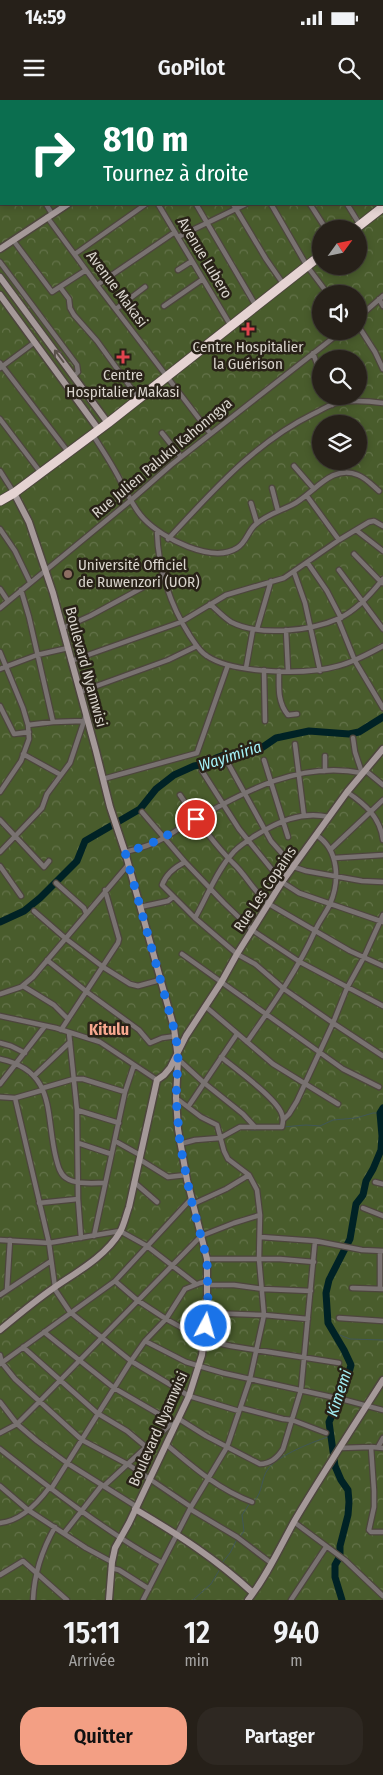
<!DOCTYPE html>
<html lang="fr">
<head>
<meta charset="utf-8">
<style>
  body { margin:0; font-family:"Fira Sans Condensed",sans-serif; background:#2e2822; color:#f1f3f6; height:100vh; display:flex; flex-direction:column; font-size:19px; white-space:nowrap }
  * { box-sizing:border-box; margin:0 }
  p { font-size:16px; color:#a4a3a2 }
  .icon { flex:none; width:28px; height:28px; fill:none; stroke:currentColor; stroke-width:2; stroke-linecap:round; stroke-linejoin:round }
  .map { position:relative; height:1500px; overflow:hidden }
  .panel { display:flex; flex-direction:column; background:#262019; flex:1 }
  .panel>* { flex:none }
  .hud { position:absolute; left:0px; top:0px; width:384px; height:105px; box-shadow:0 2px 8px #0003,0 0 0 1px #423e38; background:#0b6e4f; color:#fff; overflow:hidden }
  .needle { width:32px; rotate:57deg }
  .buttons { position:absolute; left:312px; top:120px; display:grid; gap:10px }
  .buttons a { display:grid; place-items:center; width:55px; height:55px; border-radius:50%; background:#262019; box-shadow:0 2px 8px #0003,0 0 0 1px #423e38; font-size:25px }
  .pin { position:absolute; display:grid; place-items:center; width:42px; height:42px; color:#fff; margin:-21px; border:2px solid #fff; border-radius:50%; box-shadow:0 1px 5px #0007 }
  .me { position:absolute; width:55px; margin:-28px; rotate:6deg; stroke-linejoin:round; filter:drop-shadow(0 0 4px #0008) }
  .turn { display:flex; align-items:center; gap:18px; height:105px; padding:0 20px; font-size:22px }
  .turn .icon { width:65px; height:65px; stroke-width:2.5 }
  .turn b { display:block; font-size:35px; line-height:42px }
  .eta { display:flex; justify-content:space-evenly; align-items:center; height:85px; text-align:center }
  .eta b { font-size:30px; font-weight:600; line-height:35px }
  .action { display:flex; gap:10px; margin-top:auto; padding:10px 20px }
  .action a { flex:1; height:58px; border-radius:20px; background:#f39f84; color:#111; font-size:20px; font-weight:600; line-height:58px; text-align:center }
  .action a+a { background:#2e2822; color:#f1f3f6 }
  .status { display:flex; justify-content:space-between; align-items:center; height:35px; padding:0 25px; background:#262019; direction:ltr }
  .status svg { height:14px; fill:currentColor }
  header { display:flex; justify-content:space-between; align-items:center; height:65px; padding:0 20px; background:#262019; font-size:22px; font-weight:600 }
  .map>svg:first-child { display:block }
  .forest { fill:url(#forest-crowns); fill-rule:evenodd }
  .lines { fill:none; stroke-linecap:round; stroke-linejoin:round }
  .stream { stroke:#415757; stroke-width:1 }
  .river { stroke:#002225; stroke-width:7 }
  .street-casing { stroke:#4d463d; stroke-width:7 }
  .secondary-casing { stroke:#4d463d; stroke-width:9 }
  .highway-casing { stroke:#4d463d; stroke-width:11 }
  .street { stroke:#797271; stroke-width:4.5 }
  .secondary { stroke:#a59999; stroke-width:6 }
  .highway { stroke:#e5d3d2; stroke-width:9 }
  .oneway { stroke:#5a514b }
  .route { stroke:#1a73e8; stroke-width:9; stroke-dasharray:0 16.2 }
  .health-dot { fill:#e0444e; stroke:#282117; stroke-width:2 }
  .education-dot { fill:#8d6e63; stroke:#282117; stroke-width:2 }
  .labels { text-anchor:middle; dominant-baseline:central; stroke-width:5; stroke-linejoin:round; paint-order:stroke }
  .street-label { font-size:15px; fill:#d9d4cd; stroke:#282117 }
  .poi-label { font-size:15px; fill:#d9d4cd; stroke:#282117 }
  .water-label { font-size:16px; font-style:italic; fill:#a4f1f8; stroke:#282117 }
  .neighbourhood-label { font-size:16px; font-weight:bold; fill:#f7a88f; stroke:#282117 }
</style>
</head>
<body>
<div class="status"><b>14:59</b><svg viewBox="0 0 49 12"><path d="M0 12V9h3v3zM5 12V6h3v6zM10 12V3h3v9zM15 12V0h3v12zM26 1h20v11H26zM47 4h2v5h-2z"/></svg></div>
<header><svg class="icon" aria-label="menu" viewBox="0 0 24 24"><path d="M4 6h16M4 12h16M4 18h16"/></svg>GoPilot<svg class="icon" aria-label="search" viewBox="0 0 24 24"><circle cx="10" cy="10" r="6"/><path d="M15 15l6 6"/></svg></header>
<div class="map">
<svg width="383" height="1500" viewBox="0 0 383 1500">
  <defs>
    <pattern id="forest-crowns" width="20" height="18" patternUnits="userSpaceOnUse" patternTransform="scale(1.25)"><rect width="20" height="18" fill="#495c2c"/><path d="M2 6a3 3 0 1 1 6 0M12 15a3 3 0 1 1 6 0" fill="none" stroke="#637249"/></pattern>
  </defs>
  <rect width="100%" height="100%" fill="#322b21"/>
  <path class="forest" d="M0,0h383v1500h-383zM1,1h381v103h-381zM321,129h38v37h-38zM321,194h38v37h-38zM321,259h38v37h-38zM321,324h38v37h-38z"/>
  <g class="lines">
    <path class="stream" d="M283,1027l23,-2 14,1 13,-6 23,-2 17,-5h7
      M251,1030l28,-1
      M332,1232l18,7 33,1
      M254,1401c9,-8 7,-23 14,-32 10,-14 47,-28 63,-33
      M240,1437l4,-6 -2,-16 8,-12
      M222,1463l8,-10 7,-14
      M193,1500l18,-16 9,-15"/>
    <path class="river" d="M0,822l24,-11 16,-13 37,-37 8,-20 55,-32 16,-20 18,-14 20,-9 11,-2 11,-6 11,-4 9,1 24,-6 16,-11 33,-7 40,3 10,-2 24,-15
      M342,1500l-7,-23v-12l5,-9v-10l8,-31 1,-13 -1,-12 -7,-10 -6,-14 -6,-44 16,-35 6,-22 -7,-15 -16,-27 -2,-30 3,-13 21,-41 6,-35 7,-9 3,-14 7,-12 8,-19 1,-14 -2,-23 3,-5"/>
    <defs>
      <path id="street" d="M96,0l1,1
        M133,0l1,1
        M172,0l1,1
        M209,0l1,1
        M286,0l1,1
        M322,0v1
        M364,0v1
        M382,2h1
        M0,27l1,2
        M382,34h1
        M382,40h1
        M46,104l6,10
        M158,104l73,122
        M196,104l60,102
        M233,104l33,55 18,26
        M271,104l36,62 21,28
        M310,104l16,25
        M347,104l13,21
        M47,117l50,68 113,148
        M178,137l68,-33
        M13,140l39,52 34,-22
        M75,154l71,-50
        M0,162l77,103 1,7 -4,4
        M178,170l14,-9
        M97,185l78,-53
        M60,187l9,12 1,9 4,7 23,26 42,58
        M379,199l4,7
        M164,206l39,-27
        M116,209l29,-22
        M359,217l24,-21
        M359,227l16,25 8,17
        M313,253l8,22
        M0,263l69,90
        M0,268l35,-26
        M329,296l3,9
        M0,319l41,54
        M162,333l19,24
        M93,335c10,16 21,32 29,49 7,12 12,25 22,35 18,19 68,45 93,29 9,-5 11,-17 18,-23 11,-10 25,-14 37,-20 21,-10 39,-42 66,-30 8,3 15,11 21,16
        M294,366l20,23
        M0,371l14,22
        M272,388l6,23
        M307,396l32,44
        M251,403l6,20
        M0,429l15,22 15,31
        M356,430l27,21
        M157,432c1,36 13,73 33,104 5,7 9,15 17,20 27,18 100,19 131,10 16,-4 30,-12 45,-20
        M168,439c44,-47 86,-96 145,-125 9,-4 18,-11 28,-12 14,-2 28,-1 42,1
        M354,454l28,29
        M307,462l20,29 14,27
        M339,470l44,59
        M294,472l11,31 15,68
        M0,489l8,12
        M21,490l8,27 24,105
        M210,504c7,6 13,13 21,18 29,15 80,9 109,-4 17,-8 32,-25 43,-39
        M0,508l130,-107 41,-36 171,-134
        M338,519l17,42 28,47
        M63,528l27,-12 74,-40
        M257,529l14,-48
        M286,530l2,41
        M0,552l23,56 5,17 1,14 -8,22 -21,31
        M71,561l110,-39 45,-27 58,-17 55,-38 30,-18 5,-1 9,5
        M246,568l7,-39
        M0,569l37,-14 31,-7
        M264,570l1,51
        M279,571c0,15 -2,31 9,44l9,-1
        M80,592l88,-32 29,-14
        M0,606l14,28 15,-2
        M28,625l25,-3 30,-1
        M353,638l2,14 7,21
        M295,644l9,72
        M23,654l38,21
        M264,660l24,77
        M229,665l42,76 23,26 12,4 56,10 21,1
        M202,671l37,58 43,53
        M325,671v-15
        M366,671l17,14
        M103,679l94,-26 31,-88
        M347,692c18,12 33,25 36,48
        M180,695c16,24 32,47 53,68 13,12 21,29 36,41l81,47 33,15
        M142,712l43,50 39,41 28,27 48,32 83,44
        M0,720l44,47 5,-6
        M331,749l52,-49
        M0,752l42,-44 5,-14 23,-31 16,-48
        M125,752c13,-3 27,-7 39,-14 8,-4 15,-10 23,-14 54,-30 110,-64 175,-51
        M334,758l49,-3
        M185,762c-10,5 -19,12 -23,23l33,33 42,36 18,10 29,25 49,34 50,33
        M0,766l21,30
        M282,782l17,11 84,29
        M56,783l28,25 2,5
        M140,807l28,-6 5,-4
        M34,811l31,27 38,29 27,17 8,2 22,-6
        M195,818c11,-19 22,-48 37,-64 5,-7 14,-12 21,-17 24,-15 47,-26 76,-20
        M182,854l161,115 36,18
        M47,860l40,32 52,38 11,13 12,-5 14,-2
        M23,886l31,19 14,14
        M0,894l21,-7 12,-10 95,-112
        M205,906l68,58 65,40
        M0,916l56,12 44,14 57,38
        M61,930l57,-87 1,-4 -14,-49
        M69,933l8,77 1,89 3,39
        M247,942c25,-36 50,-71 68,-111 4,-10 11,-18 15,-27 10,-23 9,-55 -14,-69
        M0,943l11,3 14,7
        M0,959c57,12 45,56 56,99 2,8 4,16 10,20 10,7 28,5 39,5
        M178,959l25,23 40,32 12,13
        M34,976l36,-34
        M0,984l45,-58
        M43,988l31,-9h9l42,13
        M0,997l15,1 28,-8
        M15,998l34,145 6,44
        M188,1007l49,-73
        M77,1010l42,13
        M283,1020l6,-6 8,-13 36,-78 14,-35 17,-31 19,-42
        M115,1041l25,14
        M78,1043l33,11
        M180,1044l15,-4 25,-2 20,-11h42c1,-5 2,-9 -1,-15 -8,-16 -45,-43 -60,-55
        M139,1059l29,18 18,-2
        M134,1082l23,20
        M375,1082l8,2
        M39,1103l39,-4
        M193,1104l33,-15 23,-14
        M363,1108l20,8
        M94,1136l31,-144 9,-27
        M261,1137l55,4 46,9 21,1
        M0,1140l49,3 71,-12 27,15 49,38
        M207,1159h73l34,3
        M115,1181l22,19 29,19 38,21 27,6 108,17
        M208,1185h26l29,4 48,2
        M54,1188l16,24 61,49 58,35 50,15
        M352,1188l31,1
        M7,1189l3,-49
        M380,1189v-38
        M0,1195l51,-34
        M207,1213l57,2 44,4
        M339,1218l44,3
        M44,1232l70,56 62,36
        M145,1241l41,21 13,4 24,7 122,27 38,10
        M23,1247l74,66 30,18 18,15
        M0,1255l2,8 13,16 67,61 47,25 62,42
        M0,1264l115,-83 76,-82
        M0,1302l17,22 20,17 30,22 70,44
        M241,1308l42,11 9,1 34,13
        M179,1319l27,17 54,28c10,0 18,-7 23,-15l18,-59 14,-149
        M0,1333l17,-9 22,-22 162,-166 33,-13 26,-8
        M167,1345c26,22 52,45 85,57
        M371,1347l3,44v16l-5,23 2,2h12
        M378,1347l5,-9
        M340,1348l31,-1 12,1
        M0,1349c52,41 105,82 162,114
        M0,1386l28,24 58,38 26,14
        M104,1386l69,-64
        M51,1389l80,-128 14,-20 21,-22 19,-30 15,-6 8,-2
        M190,1409l47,28 34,26
        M294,1422l51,38 38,36
        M0,1423c21,-2 37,-19 49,-35
        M65,1432l37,-47
        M111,1468l8,2 30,19
        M0,1475l23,-14 44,39
        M33,1500c1,-26 9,-50 22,-73
        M143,1500l48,-93 36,-60 23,-68 14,-64 -5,-56 1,-44 -3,-25 -8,-15 -21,-16 -4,-8 -7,-26 -16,-8 -25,-19
        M291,1500l35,-53"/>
      <path id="secondary" d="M248,1l2,-1
        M0,149l68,-45
        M0,177l108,146
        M0,195l99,135
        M14,393l15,29 24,71 43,158 14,56 15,45 49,176 4,31 -2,39 2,31 9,51 20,79v54l-5,42 -13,41 -60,127 -14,25 -3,14 -3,38
        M0,1230c18,-15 36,-30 55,-43 22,-15 51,-31 65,-55 4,-7 6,-17 9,-25l28,-127 7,-5 6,-7 16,-32 36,-55 15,-27 45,-72 65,-90 36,-43
        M135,1409c44,26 81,50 118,84
        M248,1500c19,-24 32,-53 47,-80 28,-47 58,-93 88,-140"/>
      <path id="highway" d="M355,129l28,-22
        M0,401l14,-8 94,-70 213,-168"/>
    </defs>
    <use href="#street" class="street-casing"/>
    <use href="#secondary" class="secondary-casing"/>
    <use href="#highway" class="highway-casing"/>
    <use href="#street" class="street"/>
    <use href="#secondary" class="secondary"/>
    <use href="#highway" class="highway"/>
  </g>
  <defs><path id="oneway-shaft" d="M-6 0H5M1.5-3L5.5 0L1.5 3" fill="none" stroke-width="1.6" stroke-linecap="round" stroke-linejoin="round" transform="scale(1.25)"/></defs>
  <use class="oneway" href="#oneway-shaft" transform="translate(59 256) rotate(-127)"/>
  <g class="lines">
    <path class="route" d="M196,719c-26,14 -42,26 -71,33l51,184 2,23 -2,39 4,46 11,55 16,60 1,44 -2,23"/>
  </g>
  <g class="health-dot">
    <path d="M245.5 221.5h5v5h5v5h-5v5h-5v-5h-5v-5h5z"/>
    <path d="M120.5 249.5h5v5h5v5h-5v5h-5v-5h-5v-5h5z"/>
  </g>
  <circle class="education-dot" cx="68" cy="474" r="5"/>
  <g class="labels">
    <g class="street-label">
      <text transform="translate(205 158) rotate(59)">Avenue Lubero</text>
      <text transform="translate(117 189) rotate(53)">Avenue Makasi</text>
      <text transform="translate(162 358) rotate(-40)">Rue Julien Paluku Kahonngya</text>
      <text transform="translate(86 567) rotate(75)">Boulevard Nyamwisi</text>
      <text transform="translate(265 789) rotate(-56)">Rue Les Copains</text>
      <text transform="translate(158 1329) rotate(-66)">Boulevard Nyamwisi</text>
    </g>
    <g class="poi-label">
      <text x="248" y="247">Centre Hospitalier<tspan x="248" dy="17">la Guérison</tspan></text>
      <text x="123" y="275">Centre<tspan x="123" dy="17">Hospitalier Makasi</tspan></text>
      <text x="78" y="465" text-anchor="start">Université Officiel<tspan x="78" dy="17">de Ruwenzori (UOR)</tspan></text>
    </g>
    <g class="water-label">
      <text transform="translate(230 656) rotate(-18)">Wayimiria</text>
      <text transform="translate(339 1293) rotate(-72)">Kimemi</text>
    </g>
    <g class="neighbourhood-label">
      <text x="109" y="929">Kitulu</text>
    </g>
  </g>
</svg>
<div class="buttons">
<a><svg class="needle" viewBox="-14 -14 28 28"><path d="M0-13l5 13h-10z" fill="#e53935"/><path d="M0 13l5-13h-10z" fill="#a4a3a2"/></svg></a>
<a><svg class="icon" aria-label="sound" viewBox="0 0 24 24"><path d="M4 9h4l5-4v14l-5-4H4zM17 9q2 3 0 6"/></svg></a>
<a><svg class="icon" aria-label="search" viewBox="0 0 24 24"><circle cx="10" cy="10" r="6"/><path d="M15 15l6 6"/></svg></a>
<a><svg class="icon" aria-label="layers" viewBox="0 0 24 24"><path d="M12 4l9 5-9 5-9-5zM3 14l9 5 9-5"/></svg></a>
</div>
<div class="pin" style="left:196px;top:719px;background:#d93025"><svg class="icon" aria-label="arrive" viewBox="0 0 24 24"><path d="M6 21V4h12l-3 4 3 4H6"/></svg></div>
<svg class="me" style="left:206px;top:1226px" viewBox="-20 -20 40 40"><circle r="17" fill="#1a73e8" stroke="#fff" stroke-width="3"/><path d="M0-11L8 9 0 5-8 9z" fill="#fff"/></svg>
<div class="hud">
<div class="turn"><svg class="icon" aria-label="right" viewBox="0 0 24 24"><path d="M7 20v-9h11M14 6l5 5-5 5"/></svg><div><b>810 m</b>Tournez à droite</div></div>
</div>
</div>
<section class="panel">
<div class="eta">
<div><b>15:11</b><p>Arrivée</p></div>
<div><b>12</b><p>min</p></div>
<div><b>940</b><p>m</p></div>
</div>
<div class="action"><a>Quitter</a><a>Partager</a></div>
</section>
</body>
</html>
